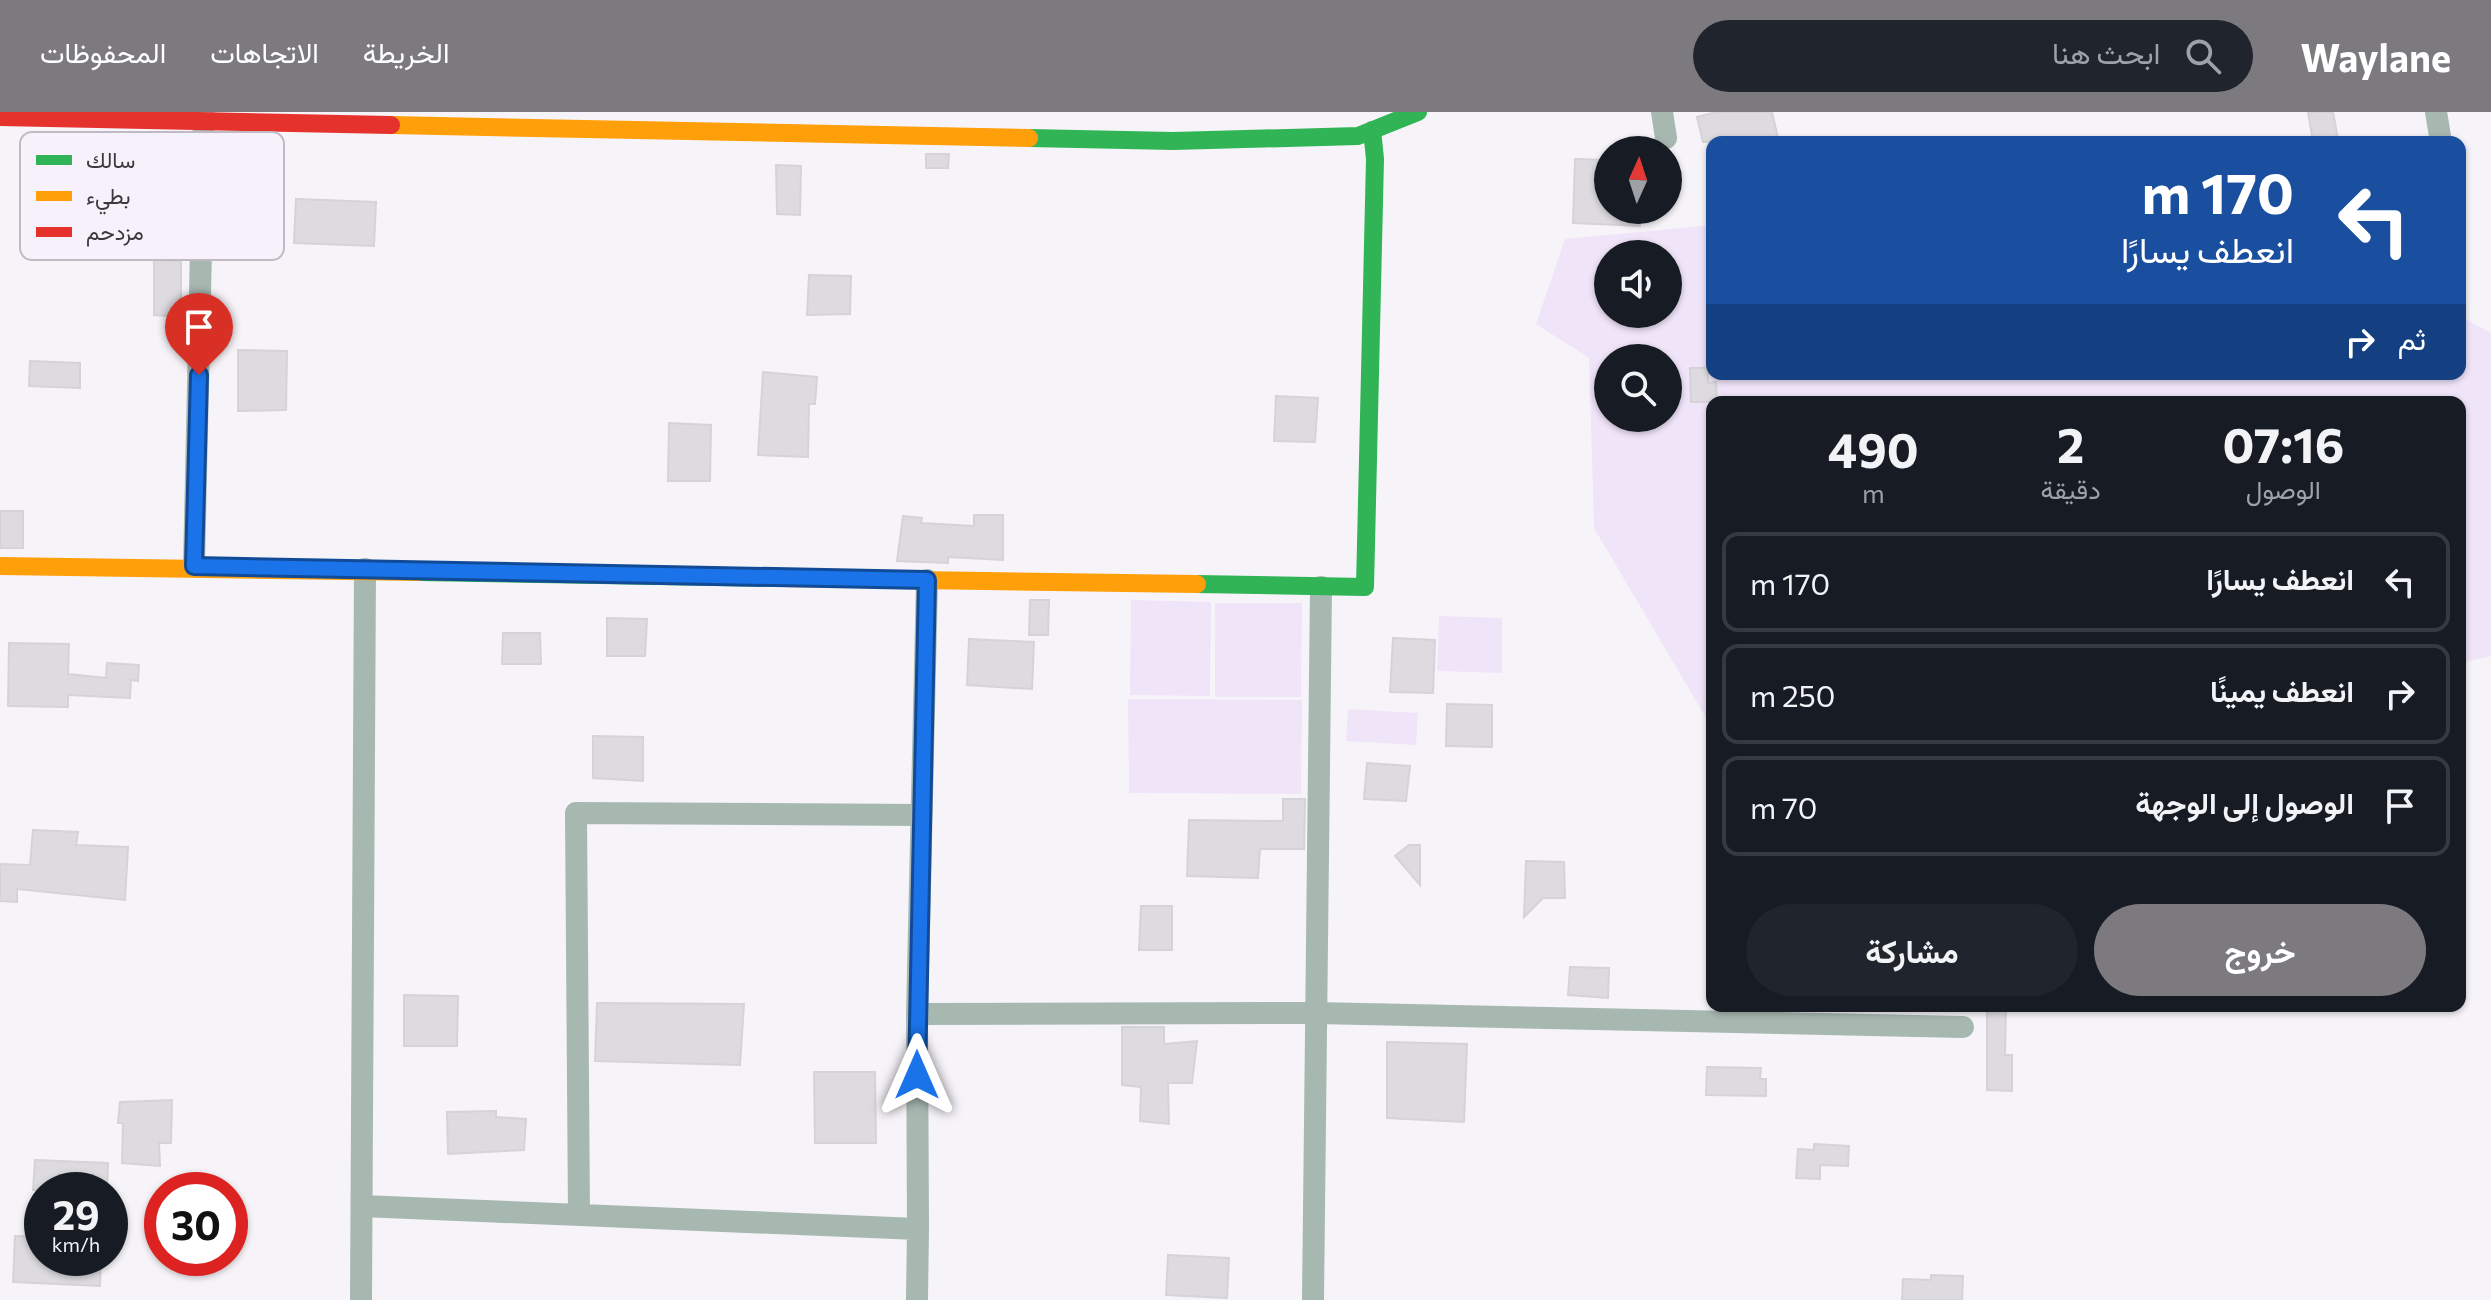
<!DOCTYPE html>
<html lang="ar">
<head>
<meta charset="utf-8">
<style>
  body { margin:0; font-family:Commissioner,Vazirmatn,sans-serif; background:#20242c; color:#f1f3f6; direction:rtl; height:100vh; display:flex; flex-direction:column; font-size:30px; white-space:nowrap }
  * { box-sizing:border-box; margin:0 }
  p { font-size:26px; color:#9ea1a6 }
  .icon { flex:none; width:44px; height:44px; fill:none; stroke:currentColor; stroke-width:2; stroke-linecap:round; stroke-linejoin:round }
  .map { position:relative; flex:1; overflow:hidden; direction:ltr }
  .sheet { position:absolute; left:1706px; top:284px; width:760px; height:616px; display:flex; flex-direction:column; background:#171b24; border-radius:16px; box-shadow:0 2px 6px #0004; direction:rtl }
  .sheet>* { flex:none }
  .top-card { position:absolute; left:1706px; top:24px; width:760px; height:244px; border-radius:16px; box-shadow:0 2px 6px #0004; direction:rtl; background:#1a4fa0; color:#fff; overflow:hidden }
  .needle { width:52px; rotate:3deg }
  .buttons { position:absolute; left:1594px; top:24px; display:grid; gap:16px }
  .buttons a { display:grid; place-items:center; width:88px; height:88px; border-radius:50%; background:#171b24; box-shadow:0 2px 6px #0004; font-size:40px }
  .speed { position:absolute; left:24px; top:1060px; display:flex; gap:16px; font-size:40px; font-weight:700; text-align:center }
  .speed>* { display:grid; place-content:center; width:104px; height:104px; border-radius:50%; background:#171b24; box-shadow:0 2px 6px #0004; line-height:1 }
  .speed small { font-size:20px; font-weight:400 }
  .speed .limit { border:12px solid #d22; background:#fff; color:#111 }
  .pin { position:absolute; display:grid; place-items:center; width:68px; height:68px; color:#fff; margin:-82px -34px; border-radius:50% 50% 50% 0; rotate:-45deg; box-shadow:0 0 8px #0007 }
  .pin .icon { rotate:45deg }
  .me { position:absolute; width:88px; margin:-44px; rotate:0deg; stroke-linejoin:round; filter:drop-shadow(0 0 6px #0008) }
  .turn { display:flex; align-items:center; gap:28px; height:168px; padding:0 40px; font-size:36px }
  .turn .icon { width:104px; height:104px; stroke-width:2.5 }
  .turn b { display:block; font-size:56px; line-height:68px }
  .then { display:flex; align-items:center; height:76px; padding:0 40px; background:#0003; gap:16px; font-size:30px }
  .eta { display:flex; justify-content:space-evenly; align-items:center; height:136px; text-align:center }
  .eta b { font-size:48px; font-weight:700; line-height:56px }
  .cta { display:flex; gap:16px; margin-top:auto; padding:16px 40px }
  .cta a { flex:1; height:92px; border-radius:48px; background:#7d7a7f; color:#fff; font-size:32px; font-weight:700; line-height:92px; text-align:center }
  .cta a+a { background:#20242c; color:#f1f3f6 }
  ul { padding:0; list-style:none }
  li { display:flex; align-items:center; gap:24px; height:100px; margin:0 16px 12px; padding:0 24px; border:4px solid #363941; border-radius:16px }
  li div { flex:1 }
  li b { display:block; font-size:30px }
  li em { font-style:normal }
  header { display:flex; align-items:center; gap:48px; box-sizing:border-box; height:112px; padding:0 40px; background:#7d7a7f; color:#fff }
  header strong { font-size:38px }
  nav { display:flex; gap:44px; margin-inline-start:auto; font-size:28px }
  .search { width:560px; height:72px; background:#20242c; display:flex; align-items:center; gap:20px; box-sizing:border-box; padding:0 28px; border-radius:44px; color:#9ea1a6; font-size:30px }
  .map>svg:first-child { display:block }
  .green { fill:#f0e4f9; fill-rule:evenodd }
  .building { fill:#dddbdf; stroke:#d5d3d7; stroke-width:2 }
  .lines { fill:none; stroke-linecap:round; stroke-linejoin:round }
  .street { stroke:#a7b8b1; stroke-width:22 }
  .fast { stroke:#30b455; stroke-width:18 }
  .slow { stroke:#ff9f0a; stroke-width:18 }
  .jam { stroke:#e5322d; stroke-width:18 }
  .route-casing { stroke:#114b97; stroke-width:20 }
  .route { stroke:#1a73e8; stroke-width:14 }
  .key { fill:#f7f1fc; stroke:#bfbac3; stroke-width:2 }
  .key-label { font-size:22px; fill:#3b393d }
</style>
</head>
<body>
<header>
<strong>Waylane</strong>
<div class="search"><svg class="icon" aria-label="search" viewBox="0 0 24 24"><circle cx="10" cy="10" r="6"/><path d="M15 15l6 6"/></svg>ابحث هنا</div>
<nav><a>الخريطة</a><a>الاتجاهات</a><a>المحفوظات</a></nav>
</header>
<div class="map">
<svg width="2491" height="1188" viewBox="0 0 2491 1188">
  <rect width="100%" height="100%" fill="#f7f4f9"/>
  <path class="green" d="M1712,113v149h748v-58l31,17v323l-31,7v-261h-748v326l-118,-200 -5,-170 -53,-34 29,-85zM1608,142h60v60h-60zM1608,246h60v60h-60z
    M1131,488l80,2 -1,94 -80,-1z
    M1215,491h87l-1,94h-86z
    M1439,504l63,2v55l-65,-2z
    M1128,587l174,1 -1,94 -172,-1z
    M1348,597l70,4 -2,32 -70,-4z"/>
  <path class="building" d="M1716,0h56l6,26 -16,4h-59l-6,-25z
    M2308,0h25l5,27 -25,3z
    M926,42h23l-1,14h-22z
    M1575,47l33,1v50h32v16l-67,-3z
    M776,53l25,1 -1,49 -23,-1z
    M296,87l80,3 -2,44 -80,-3z
    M154,148l27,1v56l-27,-2z
    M809,163l42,1 -1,38 -43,1z
    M238,238l49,1 -1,59 -48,1z
    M30,249l50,2v25l-51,-2z
    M1690,256h18v15l8,-1 1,20h-26z
    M763,260l54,5 -2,27h-6l-1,53 -50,-2z
    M1276,284l42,2 -3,44 -41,-1z
    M669,311l42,2 -1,56h-42z
    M0,399h23v37h-23z
    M974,403h29v45l-55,-3v6l-51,-2 6,-45 19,2 -1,5 53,3z
    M1030,488h19l-1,35h-19z
    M607,506l40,1 -2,37h-38z
    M503,521h37l1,31h-39z
    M1393,526l42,2 -2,53 -43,-1z
    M969,527l65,3 -2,47 -65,-4z
    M9,531l60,1 -1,30 38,4 1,-15 32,2 -1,16 -7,-1 -1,18 -62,-3v12l-60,-1z
    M1447,592l45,1v42l-46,-1z
    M593,624l50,1v44l-50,-3z
    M1367,651l43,3 -4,35 -42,-2z
    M1283,687h22l-1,50h-44l-2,29 -71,-2 2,-56 94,1z
    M33,718l45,2 -2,13 52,2 -3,53 -108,-11v13l-17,-1v-37l30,1z
    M1409,733h11v40l-25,-29z
    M1526,749l38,1 1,36h-22l-19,19z
    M1141,794h31v44h-33z
    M1570,855l39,1 -1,30 -40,-3z
    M404,883l54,1 -1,50h-53z
    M597,891l147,1 -4,61 -145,-4z
    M1987,895h19l-1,48h7v36l-25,-1z
    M1122,915h42v17l33,-3 -5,42h-24l1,41 -29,-3 1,-34 -19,-2z
    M1387,930l80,2 -3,78 -77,-4z
    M1707,955l54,1 -1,11h6v17l-60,-1z
    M814,960h61l1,71h-61z
    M172,988l-1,43h-12l1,23 -38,-3 1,-40h-5l2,-21z
    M496,999v6l30,2 -2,31 -76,4 -1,-42z
    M1814,1032l35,2 -1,20 -28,-1v14l-24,-1 2,-29 16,1z
    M35,1048l73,3 -1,27h-74z
    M15,1124l27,1v21h59l-1,28 -87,-4z
    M1168,1143l61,3 -2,40 -61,-3z
    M1931,1163l32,1 -1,24h-60l1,-21 28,1z"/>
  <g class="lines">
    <path class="street" d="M1662,0l4,26
      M2436,0l5,30
      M194,454l10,-454
      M917,902l399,-1 647,14
      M362,1094l556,23 -1,-215 10,-434
      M579,1103l-3,-402 345,2
      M361,1188l4,-731
      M917,1188l1,-71
      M1313,1188l8,-713"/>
    <path class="fast" d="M1029,26l144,3 185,-5 60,-24
      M418,460l364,6
      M1197,472l168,3 10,-428 -3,-29"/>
    <path class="slow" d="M391,13l638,13
      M0,454l418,6
      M782,466l415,6"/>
    <path class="jam" d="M0,5l391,8"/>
  </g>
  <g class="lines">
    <defs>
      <path id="route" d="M199,263l-5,191 733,14 -10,495"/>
    </defs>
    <use href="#route" class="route-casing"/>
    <use href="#route" class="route"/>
  </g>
  <rect x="20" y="20" width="264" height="128" rx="12" class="key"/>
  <rect x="36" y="43" width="36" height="10" fill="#30b455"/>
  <rect x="36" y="79" width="36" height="10" fill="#ff9f0a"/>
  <rect x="36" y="115" width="36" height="10" fill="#e5322d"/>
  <g class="key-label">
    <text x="86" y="56">سالك</text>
    <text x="86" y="92">بطيء</text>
    <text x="86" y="128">مزدحم</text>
  </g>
</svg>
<div class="buttons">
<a><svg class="needle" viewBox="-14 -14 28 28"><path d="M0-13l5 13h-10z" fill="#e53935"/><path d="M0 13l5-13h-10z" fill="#9ea1a6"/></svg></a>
<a><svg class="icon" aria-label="sound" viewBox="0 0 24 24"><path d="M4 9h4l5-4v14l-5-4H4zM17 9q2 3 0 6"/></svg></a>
<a><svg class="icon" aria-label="search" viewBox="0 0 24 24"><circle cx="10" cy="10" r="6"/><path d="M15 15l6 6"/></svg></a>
</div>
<div class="speed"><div>29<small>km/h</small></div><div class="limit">30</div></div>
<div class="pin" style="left:199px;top:263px;background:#d93025"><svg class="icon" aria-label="arrive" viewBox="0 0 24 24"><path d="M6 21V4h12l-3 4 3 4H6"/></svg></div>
<svg class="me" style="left:917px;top:963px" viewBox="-20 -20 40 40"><path d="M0-17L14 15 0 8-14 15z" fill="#1a73e8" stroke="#fff" stroke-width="4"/></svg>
<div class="top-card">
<div class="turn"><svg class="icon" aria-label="left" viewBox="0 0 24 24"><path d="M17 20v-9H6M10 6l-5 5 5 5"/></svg><div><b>170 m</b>انعطف يسارًا</div></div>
<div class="then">ثم<svg class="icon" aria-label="right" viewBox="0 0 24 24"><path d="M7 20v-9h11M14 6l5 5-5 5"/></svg></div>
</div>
<section class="sheet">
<div class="eta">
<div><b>07:16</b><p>الوصول</p></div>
<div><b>2</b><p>دقيقة</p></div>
<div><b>490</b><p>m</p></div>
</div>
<ul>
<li><svg class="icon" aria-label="left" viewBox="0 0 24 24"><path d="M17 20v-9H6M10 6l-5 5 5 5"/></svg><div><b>انعطف يسارًا</b></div><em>170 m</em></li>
<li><svg class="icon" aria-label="right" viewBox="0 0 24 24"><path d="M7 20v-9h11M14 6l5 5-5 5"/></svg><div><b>انعطف يمينًا</b></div><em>250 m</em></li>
<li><svg class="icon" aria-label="arrive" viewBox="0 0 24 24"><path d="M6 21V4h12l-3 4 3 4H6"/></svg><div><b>الوصول إلى الوجهة</b></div><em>70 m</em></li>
</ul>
<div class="cta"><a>خروج</a><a>مشاركة</a></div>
</section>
</div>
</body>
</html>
